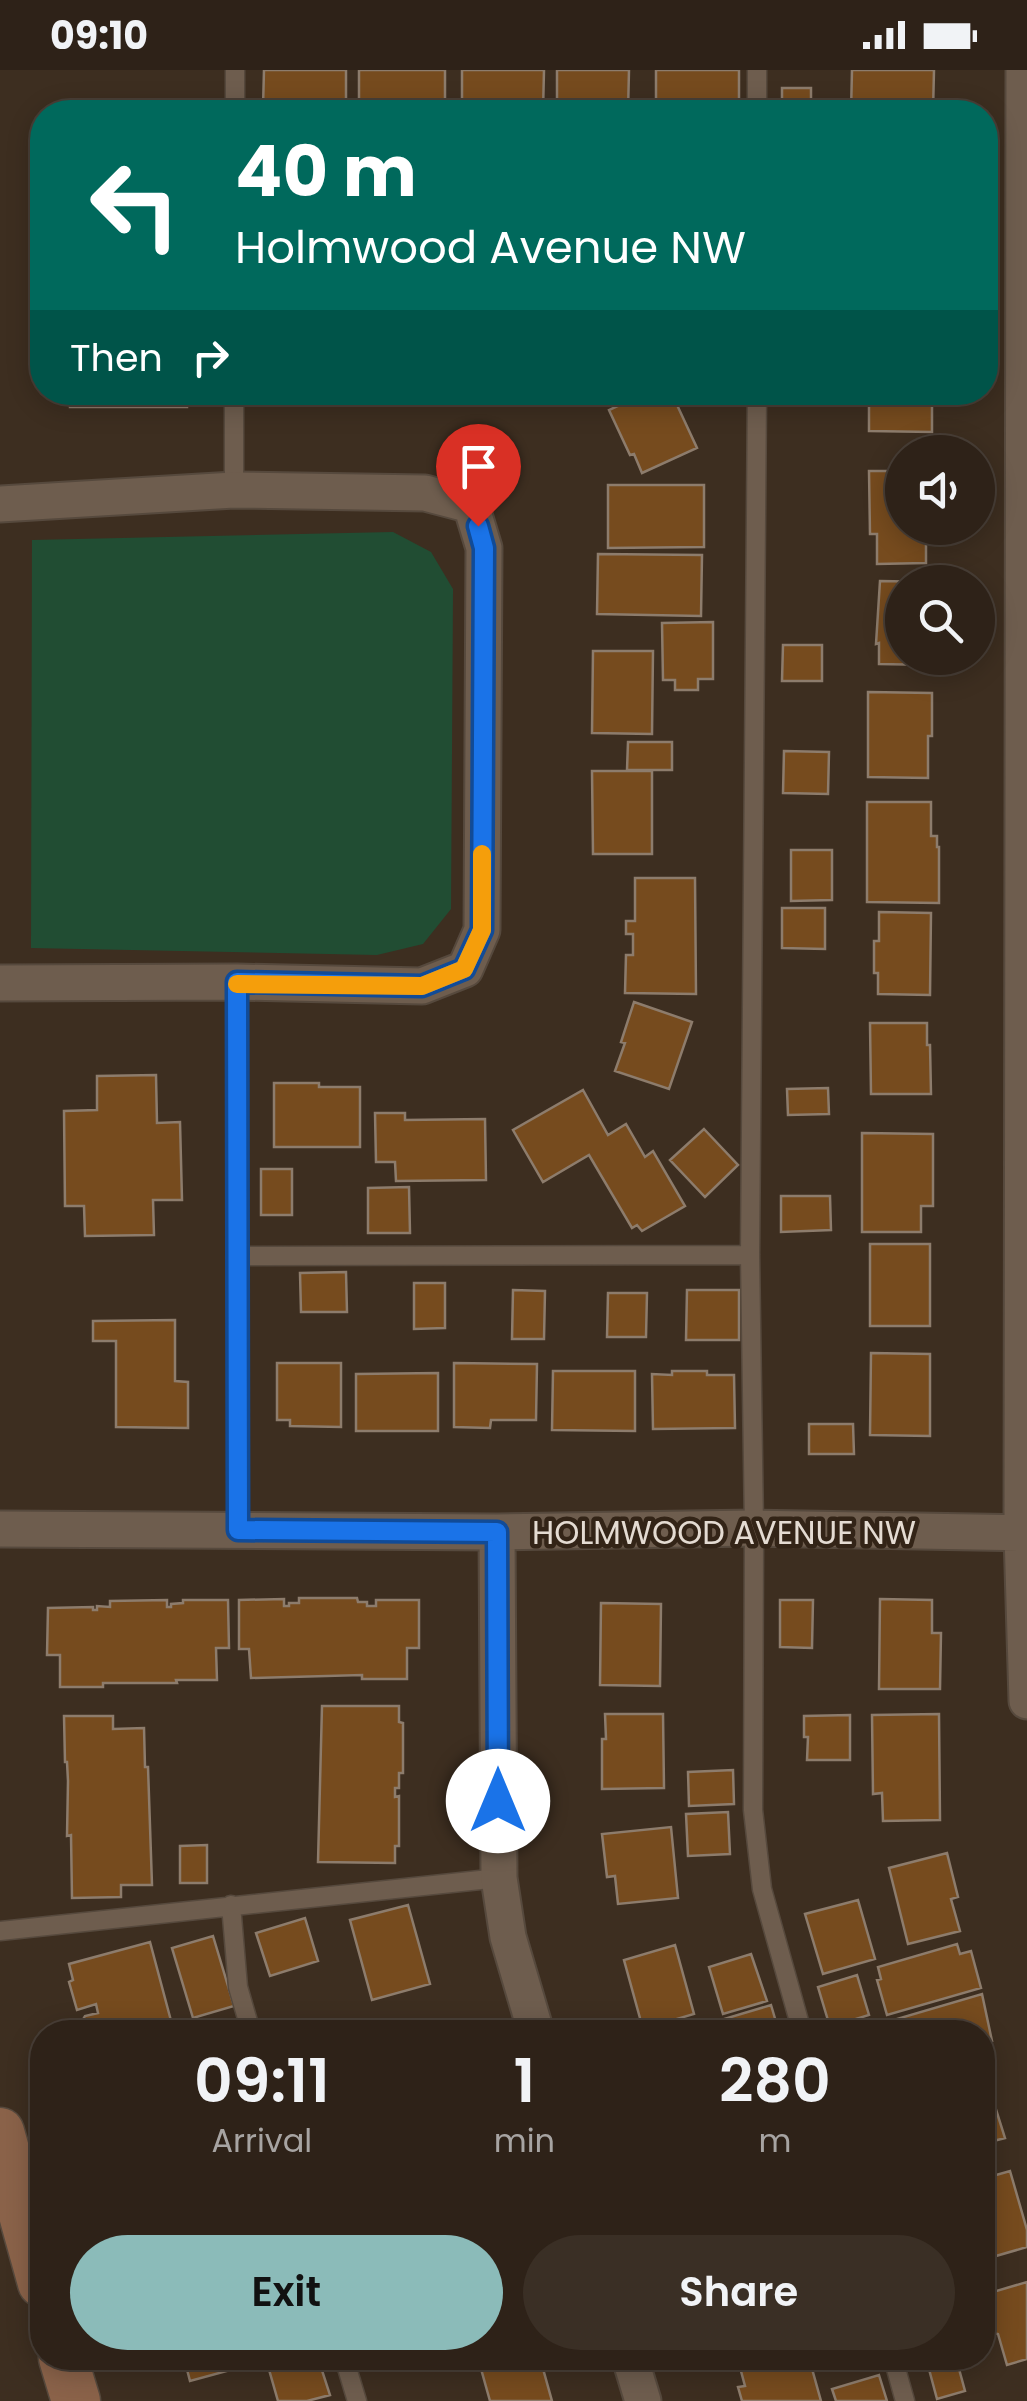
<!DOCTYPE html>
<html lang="en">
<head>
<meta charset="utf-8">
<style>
  body { margin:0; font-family:Poppins,sans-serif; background:#3a2f25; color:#f1f3f6; height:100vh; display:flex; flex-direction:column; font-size:38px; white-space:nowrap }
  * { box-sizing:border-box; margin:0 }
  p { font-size:32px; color:#a7a4a2 }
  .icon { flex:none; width:55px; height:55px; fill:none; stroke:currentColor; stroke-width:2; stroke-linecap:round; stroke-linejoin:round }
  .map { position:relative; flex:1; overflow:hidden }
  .details { position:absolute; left:30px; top:1950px; width:965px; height:350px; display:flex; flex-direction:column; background:#2e2218; border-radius:40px; box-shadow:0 5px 25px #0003,0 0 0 2px #493f37 }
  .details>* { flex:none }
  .banner { position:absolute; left:30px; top:30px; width:968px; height:305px; border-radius:40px; box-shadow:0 5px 25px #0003,0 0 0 2px #493f37; background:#00695c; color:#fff; overflow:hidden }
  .buttons { position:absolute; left:885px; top:365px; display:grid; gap:20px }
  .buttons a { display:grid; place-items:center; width:110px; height:110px; border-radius:50%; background:#2e2218; box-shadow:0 5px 25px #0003,0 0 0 2px #493f37; font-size:50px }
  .pin { position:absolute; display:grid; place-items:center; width:85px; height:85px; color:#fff; margin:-102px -42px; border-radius:50% 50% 50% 0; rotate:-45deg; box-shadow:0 0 10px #0007 }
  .pin .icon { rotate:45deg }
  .me { position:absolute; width:110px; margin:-55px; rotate:0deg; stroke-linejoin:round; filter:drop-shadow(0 0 8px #0008) }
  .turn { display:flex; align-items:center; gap:35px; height:210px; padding:0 40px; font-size:45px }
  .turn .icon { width:130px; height:130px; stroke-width:2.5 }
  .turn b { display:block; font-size:70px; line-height:85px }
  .then { display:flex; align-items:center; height:95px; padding:0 40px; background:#0003; gap:20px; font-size:38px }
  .eta { display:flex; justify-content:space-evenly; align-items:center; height:170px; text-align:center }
  .eta b { font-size:60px; font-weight:600; line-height:70px }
  .cta { display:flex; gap:20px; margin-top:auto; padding:20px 40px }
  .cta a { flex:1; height:115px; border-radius:60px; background:#8bbbb9; color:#111; font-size:40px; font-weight:600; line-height:115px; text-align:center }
  .cta a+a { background:#3a2f25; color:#f1f3f6 }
  .status { display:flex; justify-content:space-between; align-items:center; height:70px; padding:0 50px; background:#2e2218; direction:ltr }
  .status svg { height:28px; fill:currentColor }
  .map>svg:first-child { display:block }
  .green { fill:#214d33 }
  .building { fill:#764b1e; stroke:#8d7c6c; stroke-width:2.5 }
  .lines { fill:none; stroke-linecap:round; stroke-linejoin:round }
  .lane-casing { stroke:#56493d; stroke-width:21 }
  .street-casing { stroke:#56493d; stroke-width:39 }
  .secondary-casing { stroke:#56493d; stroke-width:51 }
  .lane { stroke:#6e5d4e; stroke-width:18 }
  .street { stroke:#6e5d4e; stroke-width:35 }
  .secondary { stroke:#8a6249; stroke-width:48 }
  .route-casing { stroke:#114b97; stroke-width:25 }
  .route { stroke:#1a73e8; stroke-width:18 }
  .slow { stroke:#f59e0b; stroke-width:18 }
  .labels { text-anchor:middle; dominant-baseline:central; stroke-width:9; stroke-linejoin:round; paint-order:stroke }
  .street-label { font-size:32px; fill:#e4dbd2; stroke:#332417 }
</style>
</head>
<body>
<div class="status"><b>09:10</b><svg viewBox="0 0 49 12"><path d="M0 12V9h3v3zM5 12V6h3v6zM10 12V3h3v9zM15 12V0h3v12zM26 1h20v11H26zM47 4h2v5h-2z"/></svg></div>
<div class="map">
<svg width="1027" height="2331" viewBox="0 0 1027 2331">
  <rect width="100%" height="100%" fill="#3d2e20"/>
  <path class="green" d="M393,462l38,20 22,37 -2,320 -28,35 -46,11 -346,-7 1,-408z"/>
  <path class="building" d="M264,0h82v37h-19l-1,4 -63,-4z
    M359,0h86v42h-86z
    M462,0h82l-1,42h-81z
    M557,0h72l-1,42h-71z
    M656,0h83v42h-83z
    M852,0h82l-1,42h-82z
    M782,18h29v24h-29z
    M70,322h117v15h-117z
    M647,322h24l26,56 -55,25 -8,-19 -4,1 -21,-45z
    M869,322h63v40l-63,-1z
    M869,401h33v57h24v35l-49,1v-30h-7z
    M608,415h96v62l-96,1z
    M598,484l104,1 -1,61 -104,-2z
    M880,511l53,1h-31v76h30v7l-53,-1v-21l-3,1z
    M713,552v57h-15v11h-23v-10h-12l-1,-57z
    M783,575h39v36h-40z
    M593,581h60l-1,83 -60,-1z
    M868,622l64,1v43h-4v42l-60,-1z
    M628,672h44v28h-45z
    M784,681l45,1 -1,42 -45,-1z
    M592,701h60v83h-59z
    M867,732h64v34h6v11h2v56l-72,-1z
    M791,780h41v50l-41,1z
    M635,808h60l1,116 -71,-1 1,-38h7v-21h-7v-13h9z
    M782,838h43v41l-43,-1z
    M879,842l52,1 -1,82 -52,-1v-21h-4v-32h5z
    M634,932l58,20 -23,67 -54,-18 10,-28 -4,-1z
    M870,953h57v22h3l1,49h-60z
    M156,1005l1,48 23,-1 2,78h-29l1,35 -69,1 -1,-30h-19l-1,-95 33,-1v-34z
    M274,1013h45v4h41v60h-86z
    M828,1018l1,26 -41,1 -1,-26z
    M583,1020l25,45 18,-11 19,33 8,-6 32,55 -43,25 -5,-6 -5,3 -43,-73 -46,27 -30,-52z
    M375,1043h30v7l80,-1 1,61 -90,1 -1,-19h-19z
    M704,1059l34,36 -33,32 -35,-37z
    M862,1063l71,1v72h-12v26h-59z
    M261,1099h31v46h-31z
    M409,1117l1,46h-42v-45z
    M781,1126h49l1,34 -50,2z
    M870,1174h60v82h-60z
    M346,1202l1,40h-46l-1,-39z
    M414,1213h31v45l-31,1z
    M513,1220l32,1 -1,48h-32z
    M687,1220h52v50h-53z
    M608,1223h39l-1,44h-39z
    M175,1250v61l13,1v46l-72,-1v-86h-23v-20z
    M871,1283l59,1v82l-60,-1z
    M277,1293h64v64l-51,-1v-6h-13z
    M454,1293l83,1 -1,56h-45l-1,8 -36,-1z
    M553,1301h82v60l-83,-1z
    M672,1301h35v4h27l1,53 -82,1 -1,-55 20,1z
    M438,1303v58h-82v-57z
    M809,1354h44l1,30h-45z
    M299,1528h58l1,4h9v4h9v-6h43v48h-12v31h-45v-4l-111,3 -2,-29h-10v-49l45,-1v7h5v-3h10z
    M880,1529l52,1v33h9l-1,56h-61z
    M167,1530v7h4v-3l12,-1v-3h45l1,48h-13l1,32h-41l1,3h-74v4h-43v-32h-13l1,-47 45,-1v3h4v-4l13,1v-6z
    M780,1530h33l-1,48 -32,-1z
    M601,1533l60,1 -1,82 -60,-1z
    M322,1636h77v16l4,1v50h-4v15h-4v9l4,-1v50h-4v17l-77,-1z
    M605,1644h58l1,74 -62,1v-50h4z
    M939,1644l1,106 -57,1 -1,-28 -9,1 -1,-79z
    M850,1645v45h-43l1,-23h-4v-21z
    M64,1646h49v13l31,-1 1,39h3l4,118h-31v12l-49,1 -1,-63 -4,1 1,-55 -1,-19h-2z
    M733,1700l1,34 -45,2 -1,-34z
    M728,1742l2,42 -42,2 -2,-42z
    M671,1757l7,71 -60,6 -3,-28 -8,1 -5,-43z
    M207,1775v38h-27v-37z
    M947,1783l11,44 -7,2 9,32 -52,13 -19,-76z
    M858,1830l17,59 -52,15 -18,-60z
    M408,1835l22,79 -58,16 -22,-80z
    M305,1848l13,43 -48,15 -14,-43z
    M213,1866l21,70 -41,12 -21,-70z
    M150,1872l24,90h-90l-3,-9 4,-7 13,-3 -2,-9 -19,6 -8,-28 4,-2 -4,-16z
    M957,1874l3,10 11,-3 10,37 -94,27 -10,-35 4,-1 -3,-12z
    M675,1875l19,69 -51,15 -19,-69z
    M751,1884l16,47 -44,13 -14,-47z
    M857,1905l12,40 -39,12 -12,-40z
    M982,1924l10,47 -10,2v-11h-88l-4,-11z
    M771,1935l8,27h-51l-4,-13z
    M982,1995l23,73 -23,6z
    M1010,2101l17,59v17l-45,13v-81z
    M1027,2212v77l-20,6 -9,-31 -5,-1 -2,-7 3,-4 -8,-28z
    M184,2288h62l3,7 -59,16z
    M297,2288h21l12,37 -23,6h-29l-10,-35z
    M478,2288h62l12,43h-62z
    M749,2288h60l12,43h-79l-4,-14 7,-1 -7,-26z
    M926,2288h30l9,33 -28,8z
    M879,2305l8,26h-51l-4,-12z"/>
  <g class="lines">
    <defs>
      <path id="lane" d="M757,0v42
        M235,42v-42
        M757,322l-7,863 4,273 -1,282 9,79 40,143
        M234,420v-98
        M237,912l-1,274 514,-1
        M236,1186l2,274
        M231,1835l7,82 13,45
        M0,1861l499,-53
        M344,2288l13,43
        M893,2288l12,43"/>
      <path id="street" d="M1024,0l-2,1464 5,167
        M0,434l234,-14 191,3 46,12 13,43 -2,382 -17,39 -43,17 -185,-4 -237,1
        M0,1459l497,3 257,-4 273,5
        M497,1462l2,346 9,59 28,95
        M630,2288l13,43"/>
      <path id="secondary" d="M0,2062l42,151
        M63,2288l13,43"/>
    </defs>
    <use href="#lane" class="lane-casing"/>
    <use href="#street" class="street-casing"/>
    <use href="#secondary" class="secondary-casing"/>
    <use href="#lane" class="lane"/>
    <use href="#street" class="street"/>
    <use href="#secondary" class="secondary"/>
  </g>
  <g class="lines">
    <defs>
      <path id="route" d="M478,456l6,22 -2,382 -18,39 -42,17 -185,-4 1,548 259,2 1,269"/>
    </defs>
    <use href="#route" class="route-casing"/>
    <use href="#route" class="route"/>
    <path class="slow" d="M237,914l185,2 42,-17 18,-39v-76"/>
  </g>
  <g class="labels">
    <g class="street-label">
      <text x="724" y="1462">HOLMWOOD AVENUE NW</text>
    </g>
  </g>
</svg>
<div class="buttons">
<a><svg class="icon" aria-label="sound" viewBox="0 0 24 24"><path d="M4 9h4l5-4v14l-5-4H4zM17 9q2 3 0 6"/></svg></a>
<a><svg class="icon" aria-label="search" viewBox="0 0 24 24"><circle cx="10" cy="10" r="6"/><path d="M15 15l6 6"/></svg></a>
</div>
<div class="pin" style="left:478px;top:456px;background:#d93025"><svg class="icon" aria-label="arrive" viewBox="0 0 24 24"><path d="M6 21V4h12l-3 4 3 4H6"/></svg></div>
<svg class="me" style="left:498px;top:1731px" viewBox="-20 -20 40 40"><circle r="19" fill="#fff"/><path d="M0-13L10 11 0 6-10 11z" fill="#1a73e8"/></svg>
<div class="banner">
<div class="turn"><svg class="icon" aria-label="left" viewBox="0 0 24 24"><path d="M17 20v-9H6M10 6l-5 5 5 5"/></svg><div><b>40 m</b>Holmwood Avenue NW</div></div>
<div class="then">Then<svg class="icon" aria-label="right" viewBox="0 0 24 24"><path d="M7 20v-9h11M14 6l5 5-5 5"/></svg></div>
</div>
<section class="details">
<div class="eta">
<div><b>09:11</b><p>Arrival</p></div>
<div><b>1</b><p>min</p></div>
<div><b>280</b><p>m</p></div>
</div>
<div class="cta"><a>Exit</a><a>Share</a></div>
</section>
</div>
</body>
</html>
